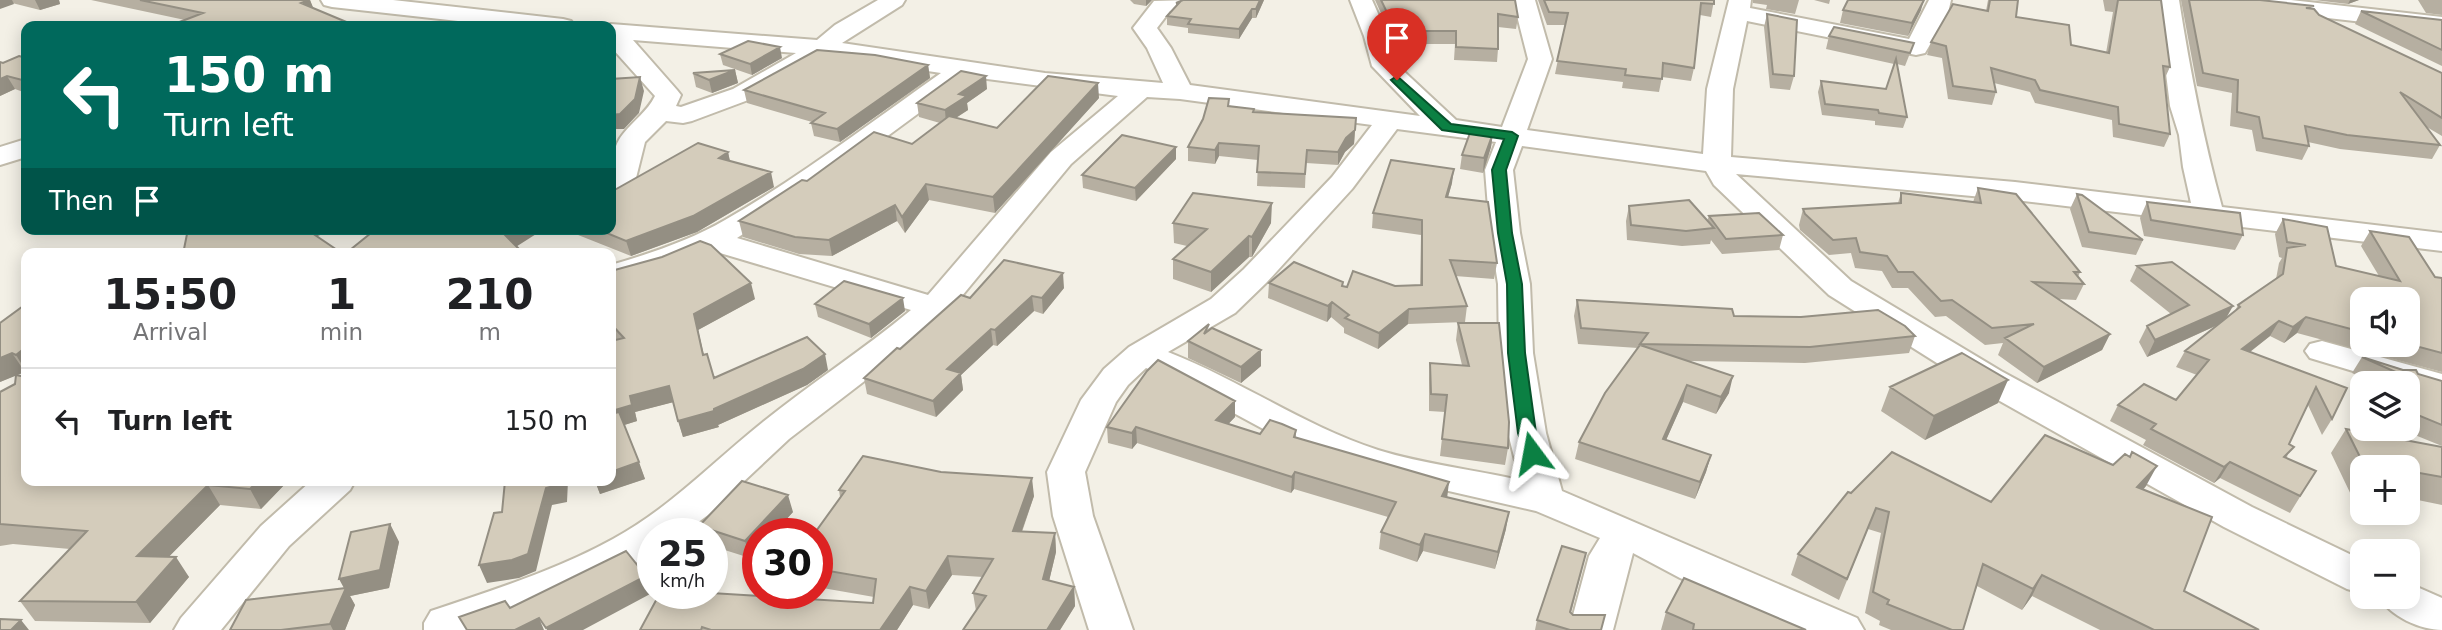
<!DOCTYPE html>
<html lang="en">
<head>
<meta charset="utf-8">
<style>
  body { margin:0; font-family:"DejaVu Sans",sans-serif; background:#f6f6f6; color:#202124; height:100vh; display:flex; flex-direction:column; font-size:26px; white-space:nowrap }
  * { box-sizing:border-box; margin:0 }
  p { font-size:23px; color:#757577 }
  .icon { flex:none; width:38px; height:38px; fill:none; stroke:currentColor; stroke-width:2; stroke-linecap:round; stroke-linejoin:round }
  .map { position:relative; flex:1; overflow:hidden }
  .side { position:absolute; left:21px; top:248px; width:595px; height:238px; display:flex; flex-direction:column; background:#fff; border-radius:14px; box-shadow:0 4px 18px #0003 }
  .side>* { flex:none }
  .guide { position:absolute; left:21px; top:21px; width:595px; height:214px; border-radius:14px; box-shadow:0 4px 18px #0003; background:#00695c; color:#fff; overflow:hidden }
  .controls { position:absolute; left:2350px; top:287px; display:grid; gap:14px }
  .controls a { display:grid; place-items:center; width:70px; height:70px; border-radius:14px; background:#fff; box-shadow:0 4px 18px #0003; font-size:35px }
  .speed { position:absolute; left:637px; top:518px; display:flex; gap:14px; font-size:35px; font-weight:700; text-align:center }
  .speed>* { display:grid; place-content:center; width:91px; height:91px; border-radius:50%; background:#fff; box-shadow:0 4px 18px #0003; line-height:1 }
  .speed small { font-size:18px; font-weight:400 }
  .speed .limit { border:10px solid #d22; background:#fff; color:#111 }
  .pin { position:absolute; display:grid; place-items:center; width:60px; height:60px; color:#fff; margin:-72px -30px; border-radius:50% 50% 50% 0; rotate:-45deg; box-shadow:0 0 7px #0007 }
  .pin .icon { rotate:45deg }
  .me { position:absolute; width:77px; margin:-38px; rotate:347deg; stroke-linejoin:round; filter:drop-shadow(0 0 5px #0008) }
  .turn { display:flex; align-items:center; gap:24px; height:147px; padding:0 28px; font-size:32px }
  .turn .icon { width:91px; height:91px; stroke-width:2.5 }
  .turn b { display:block; font-size:49px; line-height:60px }
  .then { display:flex; align-items:center; height:66px; padding:0 28px; background:#0003; gap:14px; font-size:26px }
  .eta { display:flex; justify-content:space-evenly; align-items:center; height:119px; text-align:center }
  .eta b { font-size:42px; font-weight:700; line-height:49px }
  ul { padding:0; list-style:none }
  li { display:flex; align-items:center; gap:21px; height:105px; padding:0 28px; border-top:2px solid #e0e0e0 }
  li div { flex:1 }
  li b { display:block; font-size:26px }
  li em { font-style:normal }
  .map>svg:first-child { display:block }
  .lines { fill:none; stroke-linecap:round; stroke-linejoin:round }
  .minor-casing { stroke:#c1bbab; stroke-width:4 }
  .minor { fill:#fff; fill-rule:evenodd }
  .wall { fill:#b6afa1; fill-rule:evenodd }
  .shaded-wall { fill:#948f83 }
  .building { fill:#d4ccbb; stroke:#948f83; stroke-width:2 }
  .route { fill:#0b8043; stroke:#07532c; stroke-width:2 }
</style>
</head>
<body>
<div class="map">
<svg width="2442" height="630" viewBox="0 0 2442 630">
  <rect width="100%" height="100%" fill="#f3f0e6"/>
  <g class="lines">
    <defs>
      <path id="minor" d="M321,0h72l170,19 8,2 4,5h-72l-171,-19 -8,-2z
        M878,0h27l-3,5 -60,38 203,30 118,10 -16,-35 -14,-20 21,-27 37,-1 -3,5 -18,6 -13,17 14,20 19,37 230,31 -48,-50 -8,-30 -14,-36h22l16,36 8,28 60,56 46,7 26,-68 -15,-59h22l17,59 -25,71 176,24 4,-65 22,-89h22l-1,8 159,31 20,-39h22l-3,13 -20,35 -3,5 -9,2 -169,-34 -14,68 -2,68 284,25 176,21 -8,-36 -4,-32 -9,-29 -13,-106h22c11,70 24,138 43,207l220,26v18l-427,-51 -279,-26 115,107 150,90 251,136 110,53v33l-15,-4 -123,-62 -249,-140 -146,-92 -115,-110 -8,-14 -184,-25 -9,24 7,63 10,51 3,69 13,80 16,58 295,127 7,12h-65l-119,-52 -47,-25 -20,77h-44l20,-74 11,-18 -64,-27 -179,-41 -90,-39 -100,-54 -21,-9 -18,17 -12,17 -31,70 8,44 40,114h-44l-36,-114 -6,-44 34,-72 23,-31 25,-22 82,-48 33,-30 88,-92 40,-52 -192,-26 -33,-2 -76,67 -124,150 -50,42 -108,83 -81,76 -26,19h-29v20l-59,31 -119,45h-51v-7l7,-12c61,-21 124,-40 182,-72 57,-31 100,-77 150,-117 48,-39 100,-72 148,-112l-201,-60 -44,19 -55,16v-20c38,-11 80,-25 114,-45 75,-43 145,-97 216,-147l-115,-17 -75,43 -59,22 -9,2 -17,-2 -21,21 -10,40 -4,6 -10,3 -10,-3c0,-17 0,-40 12,-54 11,-14 24,-22 32,-38l-44,-49v-21h-8l8,-2 206,16 18,-15zM633,40l163,13 -63,36 -52,18 -5,-1 5,-11 -4,-5zM964,76l154,20 -67,56 -123,143 -191,-57 118,-78 106,-78zM1397,129l99,13 -11,28 5,63 8,51 1,69 9,80 12,47c-45,-10 -97,-16 -142,-30 -74,-24 -138,-70 -210,-98l67,-39 31,-30 86,-94z
        M2219,0h72l151,17v14l-212,-24 -8,-2z
        M26,139v18l-26,8v-18z
        M2322,341l120,33v23l-34,-9v-5h-15l-83,-25 -5,-7 5,-7z
        M311,481h44l-5,9 -61,56 -68,84h-47l7,-12 80,-92z
        M2408,583l34,15v32c-21,0 -53,-14 -62,-33h28z"/>
    </defs>
    <use href="#minor" class="minor-casing"/>
    <use href="#minor" class="minor"/>
  </g>
  <path class="wall" d="M0,0h59l1,4 -20,6z
    M91,0h219l3,9 -128,11z
    M1130,0h22l-6,6 -12,-2z
    M1183,0h81l-8,18h-4l-13,21 -51,-6v-5l-21,-3v-9l9,-10v-3z
    M1375,0h140l3,17 -2,12 -18,-2v22l-1,13 -43,-2 1,-16h-60z
    M1538,0h176l-3,17 -11,-2 -6,53 -3,13 -29,-4 -3,15 -37,-4 1,-6 -68,-8 10,-49h-18z
    M1753,0h46l-4,14 -29,-5 1,-4 -14,-2z
    M1814,0h16l-1,4z
    M1988,0h30l-2,17 55,28 35,8 7,-41 -8,-1 -2,-11h58l9,67 -6,13 6,54 -6,13 -51,-10 -1,-17 -77,-17 -5,-11 -36,-9 2,9 -4,13 -44,-6 -6,-41 -15,-3 4,-13 55,-31z
    M2181,0h79l52,9 7,6 123,58v63l-17,-10 15,19 -8,14 -92,-10 -32,-7 1,4 -7,14 -46,-9 -4,-21 -22,-4 2,-33 -35,-7z
    M2314,0h45l-11,4z
    M2418,0h24v15l-16,-2z
    M1843,10h78l-13,26 -68,-13z
    M2361,11l81,9v46l-87,-42z
    M1767,14l27,62 -4,14 -20,-2 -6,-61z
    M1829,36l85,7 -9,23 -8,-2 10,53 -4,11 -28,-3v-4l-53,-6 -4,-23 3,-11 65,8 8,-25 -68,-15z
    M720,54l62,4 -30,17 -29,-10z
    M26,58v35l-11,-4 -15,7 3,-33z
    M928,65l2,13 -90,64 -26,-6 -3,-13 1,-1 -65,-19 -3,-13z
    M735,70l3,13 -26,10 -16,-6 -3,-14z
    M987,89l-20,14 1,7 -12,8 41,10 102,-30 -104,115 -66,-13 -24,33 -8,-12 -65,35 -33,-2 -56,-17 -4,-16 173,-77 28,-21 -21,-6 -2,-14z
    M1229,107l25,5 102,6 -2,26 -9,8 -7,13 -32,-2 -1,25 -48,-2 1,-26 -39,-4 -4,8 -27,-3v-14z
    M1493,133l-2,14 -8,26 -23,-4 2,-14z
    M1176,147v12l-40,42 -53,-13 -1,-13z
    M728,152l2,9 44,26 -77,45 -66,24 -68,-27h48z
    M1452,183l-4,14 49,66 -3,16 -39,-3 12,30 -2,16 -57,2 -30,25 -34,-16v-5l-13,-11 -4,5 -59,-24 1,-15 78,4 73,-2 1,-50 -49,-7 1,-15z
    M1978,188l102,84 -2,5 6,7 -8,16 -17,-1 51,35 -8,16 -65,33 -39,-28 5,-12 -18,2 -39,-29 -11,1 -27,-29h-16l-10,-17 -27,-3 -4,-15 -22,2 -29,-25 -1,-5 4,-16 95,-6 3,-10 72,9z
    M2077,194l66,46 -7,15 -54,-8 -12,-38z
    M2147,202l96,33 -8,15 -91,-14 -4,-18z
    M1629,206l78,15 2,-5 74,19 -4,15 -57,4 -11,-14 -1,4 -28,2 -55,-6 -1,-19z
    M2283,219l53,47 43,10 -18,-30 9,-15 65,46 7,1v94l-145,-39 -13,10 -14,-7 -20,16 97,36 -15,31 -10,16 -14,-30 -19,39 -2,14 29,13 -26,42 -70,-35 -6,5 -71,-38 3,-5 -36,-19 8,-16 58,-5 21,-25 -21,-8 9,-16 33,-26 -71,32 -8,-15 8,-16 24,-12 -41,-33 7,-15 89,52 9,-7 3,-6 38,-26 3,-16 3,-5 -3,-1 -4,-23zM2362,299h46v46h-46z
    M1173,223h98l-19,34h-3l-38,35 -38,-13v-20l14,-13 -13,-3z
    M611,271l144,28 -57,31 6,25 10,23 114,-8 -21,15 -89,40 1,2 -36,10 -10,-35 -38,10 2,9 -13,4 21,54 -45,15 -5,-13h16l5,-142 -5,-5z
    M1064,288l-21,26 -9,-3 -37,35 -4,-1 -32,30 2,15 -27,27 -69,-23 -3,-16 106,-80z
    M1577,300l157,16 181,20 -6,17 -104,10 -116,-2 40,32 -13,21 -33,-12 -17,38 45,15 -5,17 -11,27 -120,-40 4,-17 59,-94 -60,-4 -4,-28z
    M26,304v69l-1,-1 -9,3 272,106 -27,28 -41,-4 -51,51 20,21 -39,46 -115,-2 -15,-20 50,-52 -57,-5 -13,2v-154l15,-8 1,-9 -16,7z
    M815,304l90,7 -34,27 -53,-21z
    M1458,323l50,125 -3,17 -65,-9 5,-44 -16,-1v-32l1,-16 32,2 -6,-25z
    M1188,341l73,9v16l-20,17 -53,-25z
    M2362,357l80,24v65l-42,-17h8v-46h-34l-22,-10z
    M1890,387l108,16 -73,37 -44,-29z
    M1235,401v16l-7,7 32,10 36,-4v7l151,60 59,32 -11,40 -72,-18 -6,11 -38,-13 2,-17 7,-15 -94,-28 -3,4 -154,-50 -5,6 -24,-6 -1,-16z
    M2346,429l96,18v58l-34,-7v-31h-46v35l-8,-1 -23,-48z
    M2146,486l-3,4 41,101 75,39h-159l-68,-34 -10,14 -45,-24 -14,44h-72l-12,-5 1,-4 -15,-8 16,-80 -13,-4 -29,71 -48,-25 7,-21 53,-61 140,9z
    M839,490l195,6 -12,36 33,1 1,19 -7,29 25,6 1,19 -15,24h-97l13,-19 -3,-18 10,-16 -31,-2 -23,34 -16,-4 -16,25h-257l233,-27 1,-6 -57,-10v-53l23,-37z
    M793,512l-43,46 -38,-12v-12h-11l-2,-8z
    M390,524l9,18 -10,46 -39,8 5,9 -10,25h-115l114,-42z
    M1582,570l-11,43 2,2 28,15h-66l2,-10z
    M1666,612l140,18h-145z"/>
  <path class="shaded-wall" d="M0,0h12l2,4 -14,5z
    M35,0h24l1,4 -20,6z
    M310,0l5,12 -14,-9z
    M1146,0h6l-6,6z
    M1260,0h4l-8,18v-9z
    M1924,0l-3,10 -13,26 4,-13z
    M2350,0h9l-11,4z
    M1252,9v9l-13,21v-10z
    M780,47l2,11 -30,17 -2,-11z
    M928,65l2,13 -90,64 -3,-13z
    M735,70l3,13 -26,10 -3,-13z
    M7,76l8,13 -15,7v-17z
    M986,76l1,13 -20,14 1,7 -22,14 -1,-14 14,-16z
    M640,77l4,14 -5,22 -15,16h-9l-4,27v-41z
    M1098,83l1,15 -104,115 -2,-16z
    M1355,130l-1,14 -9,8 -7,13v-13l8,-14z
    M1493,133l-2,14 -8,26 1,-15z
    M1219,143v13l-4,8v-14z
    M1176,147v12l-40,42 -1,-13z
    M728,152l3,15 -12,-9z
    M1454,169l-2,14 -8,28 2,-14z
    M771,172l3,15 -77,45 -66,24 -5,-15z
    M926,184l3,16 -24,33 -3,-16z
    M1272,203l-1,20 -19,34v-20z
    M895,205l2,16 -65,35 -3,-16z
    M302,229h34l-29,11z
    M514,229h30l-33,21 -6,-15z
    M1249,236v21l-38,35v-20z
    M1063,273l1,15 -21,26 -1,-16z
    M751,283l4,16 -57,31 9,41 -13,-57z
    M1032,296l2,15 -37,35 -2,-16z
    M903,298l2,13 -34,27 -2,-14z
    M1332,302l-1,15 -4,5 1,-16z
    M2233,306l-9,16 -77,35 8,-17z
    M1409,309l-1,15 -30,25 1,-16z
    M2306,317l-9,16 -13,10 9,-16z
    M2279,321l-9,15 -37,29 9,-16z
    M991,329l2,16 -32,30 2,15 -27,27 -3,-16 14,-32z
    M2110,334l-8,16 -65,33 7,-16z
    M26,347v24l-10,-16z
    M1261,350v16l-20,17v-16z
    M12,353l13,19 -25,10v-24z
    M825,354l3,16 -21,15 -89,40 1,2 -36,10 -5,-16 36,-12z
    M1733,376l-4,17 -13,21 5,-17z
    M2008,380l-10,23 -73,37 9,-24z
    M1687,385l-4,17 -24,54 4,-17z
    M669,386l5,16 -39,10 2,9 -19,6 -6,-16 18,-15z
    M1235,401v16l-19,20v-17z
    M1136,427l1,16 -5,6v-16z
    M1711,455l-5,17 -11,27 5,-17z
    M639,462l6,17 -45,15 -5,-13h16v-9z
    M2230,462l-10,16 -6,5 10,-16z
    M2157,466l-11,20 -20,22 11,-21z
    M1295,472l-1,17 -3,4 1,-16z
    M1032,478l2,18 -19,54 -2,-19z
    M258,481h30l-27,28 -11,-20z
    M561,481h7l-1,21 -15,3 -16,66 -17,7 -32,5 -8,-18 67,-77z
    M1449,482l-2,17 -5,-3z
    M208,485l12,20 -70,71 -13,-20z
    M788,495l5,17 -20,22h-15v16l-8,8 -5,-17z
    M1509,512l-3,17 -11,40 3,-17z
    M390,524l9,18 -10,46 -39,8 5,9 -10,25h-12l-3,-6 15,-34 -6,-11z
    M1055,533l1,19 -11,46 -2,-19z
    M1425,534l-2,17 -6,11 3,-17z
    M948,556l4,19 -23,34 -3,-18z
    M176,557l13,20 -39,46 -14,-21z
    M2042,575l-10,21 -10,14 11,-21z
    M646,576l6,17 -69,37h-36l-1,-2z
    M910,587l3,18 -16,25h-17z
    M1074,587l1,19 -15,24h-13z
    M539,618l5,12h-29z
    M21,620l8,10h-18z"/>
  <path class="building" d="M140,0h169l-8,3 55,23h-187l34,-13z
    M1183,0h77l-4,9h-4l-13,20 -51,-5 3,-5 -24,-3 12,-13h-3z
    M1381,0h134l3,17 -20,-3v35l-42,-2v-16h-60z
    M1544,0h170v4l-13,-1 -7,65 -31,-5 -1,16 -37,-4 1,-6 -69,-8 11,-48 -19,-1z
    M1848,0h76l-12,23 -69,-13z
    M1990,0h28l-2,17 53,8 2,20 38,8 9,-53h-1h44l9,67 -7,-1 7,68 -51,-10 -1,-17 -78,-17 -5,-10 -44,-12 5,24 -43,-6 -7,-40 -15,-4 22,-38 35,7z
    M2189,0h71l54,6 -8,2 8,1 5,6 123,58v45l-42,-26 40,53 -93,-10 -42,-9 4,20 -46,-8 -4,-21 -22,-5 1,-32 -35,-7z
    M2361,11l81,9v30z
    M1767,14l30,6 -3,56 -21,-2z
    M454,22l10,4h-22z
    M1834,27l80,16 -4,10 -81,-17z
    M748,41l32,6 -30,17 -30,-10z
    M817,50l58,5 53,10 -91,64 -26,-6 14,-10 -81,-23z
    M19,56l7,2v23l-19,-5 -7,3v-17l3,1z
    M1896,59l11,58 -28,-4 -1,-3 -53,-6 -4,-23 65,8z
    M735,70l-26,10 -16,-7z
    M961,71l25,5 -27,18 8,2 -22,14 -28,-7z
    M1048,76l50,7 -105,114 -67,-13 -24,33 -7,-12 -66,35 -34,-3 -56,-16 63,-41 5,1 67,-49 38,12 37,-28 48,12z
    M640,77l-5,22 -15,15 -9,1v-36z
    M1209,98l20,1 -1,7 26,3 -1,3 103,6 -1,12 -9,8 -8,14 -31,-2 -2,24 -48,-2 2,-26 -40,-3 -4,7 -27,-3 15,-28z
    M1471,130l22,3 -9,25 -22,-3z
    M1122,135l54,12 -41,41 -53,-13z
    M698,143l30,9 -9,6 52,14 -78,44 -67,25 -29,-12h14v-37z
    M1391,160l63,9 -8,28 42,5 9,61 -47,-3 17,46 -58,3 -30,24 -34,-15 4,-3 -17,-13 -4,4 -59,-23 25,-21 49,20 -1,4 5,1 6,-16 42,15 27,-1v-65l-49,-7z
    M1978,188l38,6 64,78h-6l10,12 -51,-2 77,52 -66,33 -39,-29 29,-14 -42,4 -40,-28 -11,1 -28,-29h-15l-11,-16 -27,-4 -4,-14 -23,2 -28,-26 -2,-5 98,-6v-10l80,10z
    M1193,193l79,10 -20,34 -3,-1 -38,36 -38,-13 34,-30 -34,-6z
    M2077,194l5,1 61,45 -54,-8z
    M1689,200l25,28 -28,3 -55,-6 -2,-19z
    M2147,202l93,11 3,22 -92,-15z
    M1759,213l24,22 -57,4 -17,-23z
    M2283,219l44,8 9,39 64,15 -30,-50 39,6 26,40 7,1v75l-34,-9v-45h-46v33l-56,-15 -13,10 -14,-6 -37,28 105,39 -15,31 -16,-32 -27,57 5,3 -10,10 32,14 -16,25 -70,-34 -6,5 -73,-38 5,-5 -38,-19 26,-21 32,16 33,-40 -24,-9 55,-44 -2,-2 45,-31 4,-26 19,-3 -19,-3z
    M188,229h118l37,25h-160z
    M376,229h138l-9,6 19,19h-179z
    M700,241l11,4 40,38 -57,31 9,41 4,-1 7,24 93,-41 18,17 -22,15 -89,40v2l-36,10 -9,-35 -39,10 2,9 -20,6 -1,-7v-63l13,-3 -13,-14v-53l51,-14z
    M1004,260l59,13 -21,25 -10,-2 -37,34 -4,-1 -44,40 14,4 -28,28 -69,-23 33,-30 3,1 61,-54 9,3z
    M2172,262l61,44 -78,34 -8,-14 42,-21 -52,-39z
    M844,281l59,17 -34,26 -54,-20z
    M1577,300l155,9 2,7 67,1 77,-7 27,16 10,10 -105,11 -170,-3 8,-11 -67,-5z
    M26,304v43l-10,8 -4,-2 -12,5v-35z
    M1458,323h41l10,99 -1,26 -66,-9 5,-44 -16,-1 -1,-31 39,3z
    M1209,324l-5,10 8,-6 49,22 -20,17 -53,-26z
    M1640,345l93,31 -12,21 -34,-12 -24,54 48,16 -11,27 -121,-40 26,-49z
    M1962,353l46,27 -74,36 -44,-29z
    M2362,357l41,13h13l2,4 24,7v44l-34,-14v-11l8,-19z
    M1158,360l77,41 -19,19 44,14 10,-14 12,4 14,6 -2,7 155,45 -7,14 67,16 -11,40 -73,-18 -5,11 -39,-13 15,-30 -101,-30 -3,5 -156,-50 -4,6 -25,-6 40,-56z
    M16,375l10,2v104h232l-8,8 -42,-4 -71,71 39,1 -40,45 -116,-1 67,-70 -87,-7v-132l15,-8z
    M619,412l20,50 -28,10v-58z
    M2346,429l96,18v30l-34,-6v-4h-43z
    M2045,435l68,30 12,-11 5,3 2,-5 25,14 -20,21 75,30 -28,74 75,39h-105l-112,-55 -9,14 -50,-25 -20,66h-11l-65,-26 2,-4 -16,-8 16,-80 -13,-4 -29,71 -49,-25 50,-62 3,1 41,-41 99,50z
    M863,456l78,16 91,6 -19,53 42,2 -12,46 31,8 -27,43h-84l23,-34 -13,-3 20,-34 -45,-3 -22,35 -16,-4 -30,43h-169l-9,-3 -1,3h-61l20,-37h51l162,10 3,-24 -59,-10v-35h-3l31,-43 -6,-1z
    M505,481h56v3l-15,4 -18,66 -16,6 -33,5 15,-52 8,-1z
    M742,481l46,14 -43,46 -46,-15z
    M390,524l-10,46 -41,9 12,-47z
    M1562,546l24,7 -16,59 3,3h32l-4,15h-31l-33,-10z
    M626,551l20,25 -100,52 -7,-10 -24,12h-48l-8,-13 46,-16 5,7z
    M1684,578l122,52h-113l1,-6 -28,-12z
    M346,588l-16,36 -49,6h-51l16,-30z
    M0,619l21,1 -10,10h-11z"/>
  <path class="route" d="M1397,76l54,48 61,8 6,4 -12,34 6,63 10,51 3,69 11,80 6,20 -3,5h-13l-8,-25 -10,-80 -1,-69 -9,-51 -6,-63 12,-31 -62,-9 -49,-48 -2,-2z"/>
</svg>
<div class="controls">
<a><svg class="icon" aria-label="sound" viewBox="0 0 24 24"><path d="M4 9h4l5-4v14l-5-4H4zM17 9q2 3 0 6"/></svg></a>
<a><svg class="icon" aria-label="layers" viewBox="0 0 24 24"><path d="M12 4l9 5-9 5-9-5zM3 14l9 5 9-5"/></svg></a>
<a>+</a>
<a>−</a>
</div>
<div class="speed"><div>25<small>km/h</small></div><div class="limit">30</div></div>
<div class="pin" style="left:1397px;top:80px;background:#d93025"><svg class="icon" aria-label="arrive" viewBox="0 0 24 24"><path d="M6 21V4h12l-3 4 3 4H6"/></svg></div>
<svg class="me" style="left:1532px;top:453px" viewBox="-20 -20 40 40"><path d="M0-17L14 15 0 8-14 15z" fill="#0b8043" stroke="#fff" stroke-width="4"/></svg>
<div class="guide">
<div class="turn"><svg class="icon" aria-label="left" viewBox="0 0 24 24"><path d="M17 20v-9H6M10 6l-5 5 5 5"/></svg><div><b>150 m</b>Turn left</div></div>
<div class="then">Then<svg class="icon" aria-label="arrive" viewBox="0 0 24 24"><path d="M6 21V4h12l-3 4 3 4H6"/></svg></div>
</div>
<section class="side">
<div class="eta">
<div><b>15:50</b><p>Arrival</p></div>
<div><b>1</b><p>min</p></div>
<div><b>210</b><p>m</p></div>
</div>
<ul>
<li><svg class="icon" aria-label="left" viewBox="0 0 24 24"><path d="M17 20v-9H6M10 6l-5 5 5 5"/></svg><div><b>Turn left</b></div><em>150 m</em></li>
</ul>
</section>
</div>
</body>
</html>
